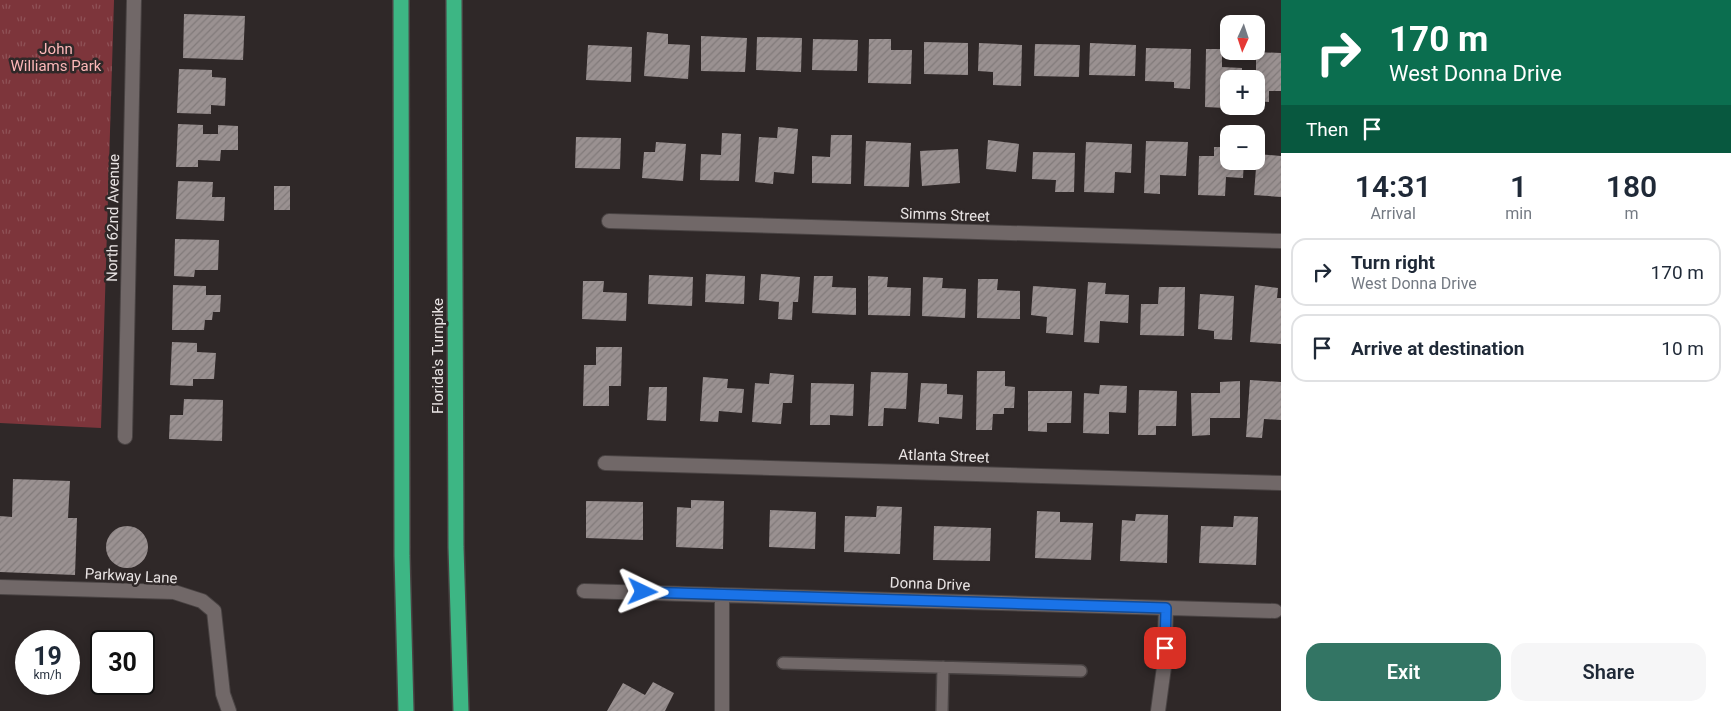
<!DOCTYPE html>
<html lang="en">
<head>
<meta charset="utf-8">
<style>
  body { margin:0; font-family:Roboto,sans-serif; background:#f6f6f7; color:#1f2937; height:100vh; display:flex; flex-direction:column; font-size:19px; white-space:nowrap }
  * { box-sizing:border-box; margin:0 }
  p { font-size:16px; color:#747a83 }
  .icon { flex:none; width:28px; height:28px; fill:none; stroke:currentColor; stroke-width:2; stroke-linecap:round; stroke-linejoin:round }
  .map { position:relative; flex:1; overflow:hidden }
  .side { display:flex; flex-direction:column; background:#fff; width:450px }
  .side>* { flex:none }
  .banner { background:#0b6e4f; color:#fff; overflow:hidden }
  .needle { width:32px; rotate:183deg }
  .buttons { position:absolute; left:1220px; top:15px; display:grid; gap:10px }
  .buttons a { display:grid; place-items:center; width:45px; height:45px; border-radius:10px; background:#fff; box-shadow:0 2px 12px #0003; font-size:25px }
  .speed { position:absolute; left:15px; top:630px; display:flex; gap:10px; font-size:25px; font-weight:700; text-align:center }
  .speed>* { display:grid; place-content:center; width:65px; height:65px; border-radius:50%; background:#fff; box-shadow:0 2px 12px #0003; line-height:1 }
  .speed small { font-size:12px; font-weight:400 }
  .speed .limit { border:2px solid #111; border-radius:8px; background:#fff; color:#111 }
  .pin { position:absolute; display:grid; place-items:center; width:42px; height:42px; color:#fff; margin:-21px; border-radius:10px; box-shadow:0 2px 8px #0006 }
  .me { position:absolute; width:55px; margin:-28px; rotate:92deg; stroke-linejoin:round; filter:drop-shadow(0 0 4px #0008) }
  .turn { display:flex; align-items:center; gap:18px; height:105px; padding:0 25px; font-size:22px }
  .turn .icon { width:65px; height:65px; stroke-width:2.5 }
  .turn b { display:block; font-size:35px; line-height:42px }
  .then { display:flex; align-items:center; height:48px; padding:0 25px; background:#0003; gap:10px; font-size:19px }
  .eta { display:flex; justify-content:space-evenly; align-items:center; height:85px; text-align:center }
  .eta b { font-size:30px; font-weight:600; line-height:35px }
  .button { display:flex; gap:10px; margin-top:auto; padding:10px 25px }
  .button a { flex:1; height:58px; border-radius:15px; background:#337564; color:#fff; font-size:20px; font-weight:600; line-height:58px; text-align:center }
  .button a+a { background:#f6f6f7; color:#1f2937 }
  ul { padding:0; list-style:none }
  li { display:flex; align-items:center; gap:15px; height:68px; margin:0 10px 8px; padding:0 15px; border:2px solid #e0e1e3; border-radius:15px }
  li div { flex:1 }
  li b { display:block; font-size:19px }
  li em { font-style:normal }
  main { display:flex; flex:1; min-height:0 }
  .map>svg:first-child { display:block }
  .park { fill:url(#park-tufts) }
  .building { fill:url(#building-hatch) }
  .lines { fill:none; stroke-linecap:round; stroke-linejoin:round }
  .service-casing { stroke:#494343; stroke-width:14 }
  .minor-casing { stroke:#494343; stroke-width:16 }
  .motorway-casing { stroke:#494343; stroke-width:18 }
  .service { stroke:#716868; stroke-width:11 }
  .minor { stroke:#716868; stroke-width:14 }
  .motorway { stroke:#3db684; stroke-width:15 }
  .route-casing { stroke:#114b97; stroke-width:12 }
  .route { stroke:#1a73e8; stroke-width:9 }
  .labels { text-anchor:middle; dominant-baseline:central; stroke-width:5; stroke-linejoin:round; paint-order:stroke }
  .park-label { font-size:15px; fill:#fdb8b9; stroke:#2f2828 }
  .street-label { font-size:15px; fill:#e8e3e3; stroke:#2f2828 }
</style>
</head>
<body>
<main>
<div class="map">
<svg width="1281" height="711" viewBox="0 0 1281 711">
  <defs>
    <pattern id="park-tufts" width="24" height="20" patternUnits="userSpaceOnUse" patternTransform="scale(1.25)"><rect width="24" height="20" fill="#7d353b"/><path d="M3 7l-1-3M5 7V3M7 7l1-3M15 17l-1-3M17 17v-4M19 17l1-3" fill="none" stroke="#8f5257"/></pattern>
    <pattern id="building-hatch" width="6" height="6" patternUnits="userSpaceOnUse" patternTransform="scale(1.25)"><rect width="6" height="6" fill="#9a9191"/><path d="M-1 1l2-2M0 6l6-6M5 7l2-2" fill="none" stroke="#817a7a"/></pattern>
  </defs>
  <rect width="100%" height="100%" fill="#2f2828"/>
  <path class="park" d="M0,0h114l-13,428 -101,-5z"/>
  <path class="building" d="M184,14l61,2 -2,44 -60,-2z
    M647,32l21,2v10l22,1 -2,34 -44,-3z
    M701,36l46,2 -2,34 -44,-1z
    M757,37l45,1 -1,34 -45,-2z
    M813,39l45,1 -1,31 -45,-1z
    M869,39h22v11h21l-1,34 -43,-1z
    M924,42l44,1v32l-44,-1z
    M979,43l43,2 -1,41 -28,-1v-13l-15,-1z
    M1090,43l46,2 -1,31 -46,-1z
    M1035,44l45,1 -1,32 -45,-1z
    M588,45l44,2 -1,35 -45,-2z
    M1146,48l45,1 -1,40 -16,-1v-6l-29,-1z
    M1206,49h16v18l20,1v11h-13v16h-4v13l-20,-1z
    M1256,52l25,1v38h-12v11l-13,-1z
    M179,69l33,1v7l14,1 -1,28 -14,-1v9l-34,-1z
    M178,124l25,1v9h15v-9l20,1v24h-17l-1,11 -22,-1v7h-22z
    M778,127l20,2 -4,45 -20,-2 -1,12 -18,-2 4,-45 18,1z
    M722,133l19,1 -2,47 -39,-1 1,-26 20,1z
    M831,135h21l-1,49 -39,-1v-27l18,1z
    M576,137l45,1 -1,31 -45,-1z
    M988,140l31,4 -3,28 -30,-3z
    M866,141l45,2 -2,44 -45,-1z
    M1146,141l42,1 -2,34 -26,-1v19l-16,-1z
    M656,142l30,2 -3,37 -41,-3 2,-26h11z
    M1086,142l46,2 -1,29 -16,-1 -1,21 -30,-1z
    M1214,147h15v14h15l-1,17 -17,-1 -1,19 -27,-1 1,-39h15z
    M958,149l2,34 -38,3 -2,-35z
    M1033,152l42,1 -1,39h-19l1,-12 -24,-1z
    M1257,154l24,2v41l-27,-2z
    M178,181l35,1 -1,15h13l-1,24 -48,-2z
    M274,186h16v24h-16z
    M175,239l44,1 -1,30h-23l-1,7 -20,-1z
    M706,274l39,2 -1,28 -39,-2z
    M761,274l39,3 -2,25h-5l-1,18 -14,-1 1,-17 -20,-2z
    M649,275l44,2 -1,29 -44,-2z
    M814,276h19l-1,11 24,1v27l-44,-2z
    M868,276l20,1 -1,10 24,1 -1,28 -42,-1z
    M923,277l20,1 -1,10 24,1 -1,29 -43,-2z
    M978,279h20l-1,11 23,1v28l-43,-1z
    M583,281h21l-1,11 24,1 -1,28 -44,-2z
    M1088,282l18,1 -1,11 24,1 -1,28 -28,-2 -1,22 -15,-1z
    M173,285l33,1v9h15l-1,17h-7l-1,8h-7l-1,10h-32z
    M1255,285l23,3 -1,10h4v46l-31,-2z
    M1033,286l43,3 -3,46 -27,-2 1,-16 -16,-2z
    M1159,287h26l-1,49 -44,-1 1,-31h17z
    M1200,294l34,2 -2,44 -18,-1v-8l-16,-2z
    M172,342l25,1v9l19,1 -2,26h-21v7l-23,-1z
    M596,347h26l-1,39h-12v20h-26l1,-41h12z
    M977,371h28v15l10,1 -1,21h-10v6h-11l-1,16h-16z
    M871,372l37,1 -2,36 -22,-1 -1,18h-15z
    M770,373l24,2 -2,28h-9l-2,21 -29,-2 3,-39 14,1z
    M703,377l25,2 -1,9 17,1 -2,24 -23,-2 -1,11 -18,-1z
    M1250,380l31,2v38l-17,-1 -2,19 -16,-1z
    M1240,381v37h-30v17l-18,1 -1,-43h29v-11z
    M811,383l43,1 -1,32 -23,-1v10h-20z
    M921,383l26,1v10l16,1 -1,24 -23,-2v7l-21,-2z
    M1100,385l27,1 -1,27 -17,-1v22l-26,-1 1,-40 15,1z
    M649,387h18l-1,34 -19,-1z
    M1139,390l38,1 -1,35h-20v9h-18z
    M1028,391h44l-1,32h-24v9l-19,-1z
    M184,399l39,1 -1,41 -53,-2 1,-24h13z
    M13,479l57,2 -2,37h9l-2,57 -75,-3v-56l12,1z
    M691,500l33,1 -1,48 -47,-2 1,-40 14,1z
    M586,501l57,1v38l-57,-2z
    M877,506l25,1 -2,47 -56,-2 1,-36 31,1z
    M770,510l46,2 -1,37 -46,-2z
    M1037,511l23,1v10l33,1 -2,37 -56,-2z
    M1136,514l32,1 -1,48 -47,-2 2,-41 13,1z
    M1234,516l24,1 -2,48 -57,-2 2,-37 32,1z
    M934,526l57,2 -1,33 -57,-1z
    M106 547a21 21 0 1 1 42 0a21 21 0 1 1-42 0Z
    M653,682l21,11 -9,18h-58l16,-28 22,12z"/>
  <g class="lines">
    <defs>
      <path id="service" d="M783,663l298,8
        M942,711l1,-44"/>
      <path id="minor" d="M609,221l672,20
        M125,437l9,-437
        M605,463l676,20
        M0,587l174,5 28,9 12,10 9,83 6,17
        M584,591l691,20
        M722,711v-116
        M1158,711l6,-44 2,-59"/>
      <path id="motorway" d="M401,0l1,556 4,155
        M454,0l2,547 5,164"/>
    </defs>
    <use href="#service" class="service-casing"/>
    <use href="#minor" class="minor-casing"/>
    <use href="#motorway" class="motorway-casing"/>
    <use href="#service" class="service"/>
    <use href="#minor" class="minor"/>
    <use href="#motorway" class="motorway"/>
  </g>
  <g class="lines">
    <defs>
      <path id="route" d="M643,592l523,16 -1,40"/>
    </defs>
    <use href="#route" class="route-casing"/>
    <use href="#route" class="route"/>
  </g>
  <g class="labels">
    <g class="park-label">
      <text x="56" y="49">John<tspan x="56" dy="17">Williams Park</tspan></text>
    </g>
    <g class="street-label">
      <text transform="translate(945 215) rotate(2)">Simms Street</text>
      <text transform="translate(113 218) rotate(-89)">North 62nd Avenue</text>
      <text transform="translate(438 356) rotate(-90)">Florida's Turnpike</text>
      <text transform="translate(944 456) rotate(2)">Atlanta Street</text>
      <text transform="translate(131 576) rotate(3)">Parkway Lane</text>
      <text transform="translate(930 584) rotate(2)">Donna Drive</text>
    </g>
  </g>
</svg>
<div class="buttons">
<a><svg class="needle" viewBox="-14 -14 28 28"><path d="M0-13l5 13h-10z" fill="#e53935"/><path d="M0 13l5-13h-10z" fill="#747a83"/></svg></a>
<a>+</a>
<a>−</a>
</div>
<div class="speed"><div>19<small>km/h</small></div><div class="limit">30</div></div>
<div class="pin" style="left:1165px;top:648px;background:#d93025"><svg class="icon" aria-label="arrive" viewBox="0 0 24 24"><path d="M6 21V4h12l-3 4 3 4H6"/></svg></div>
<svg class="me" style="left:643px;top:592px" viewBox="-20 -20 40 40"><path d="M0-17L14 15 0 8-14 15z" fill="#1a73e8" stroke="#fff" stroke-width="4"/></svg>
</div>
<section class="side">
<div class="banner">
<div class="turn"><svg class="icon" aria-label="right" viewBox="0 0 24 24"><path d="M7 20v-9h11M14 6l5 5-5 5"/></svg><div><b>170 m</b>West Donna Drive</div></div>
<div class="then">Then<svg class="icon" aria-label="arrive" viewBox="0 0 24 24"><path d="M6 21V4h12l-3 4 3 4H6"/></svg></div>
</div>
<div class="eta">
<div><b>14:31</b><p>Arrival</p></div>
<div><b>1</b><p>min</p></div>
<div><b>180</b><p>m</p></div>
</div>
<ul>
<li><svg class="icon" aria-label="right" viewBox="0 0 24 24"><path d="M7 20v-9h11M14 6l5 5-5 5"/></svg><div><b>Turn right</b><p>West Donna Drive</p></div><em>170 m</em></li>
<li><svg class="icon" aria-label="arrive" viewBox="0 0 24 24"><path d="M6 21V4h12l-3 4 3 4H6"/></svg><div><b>Arrive at destination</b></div><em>10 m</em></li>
</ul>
<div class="button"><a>Exit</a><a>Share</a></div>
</section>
</main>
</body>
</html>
